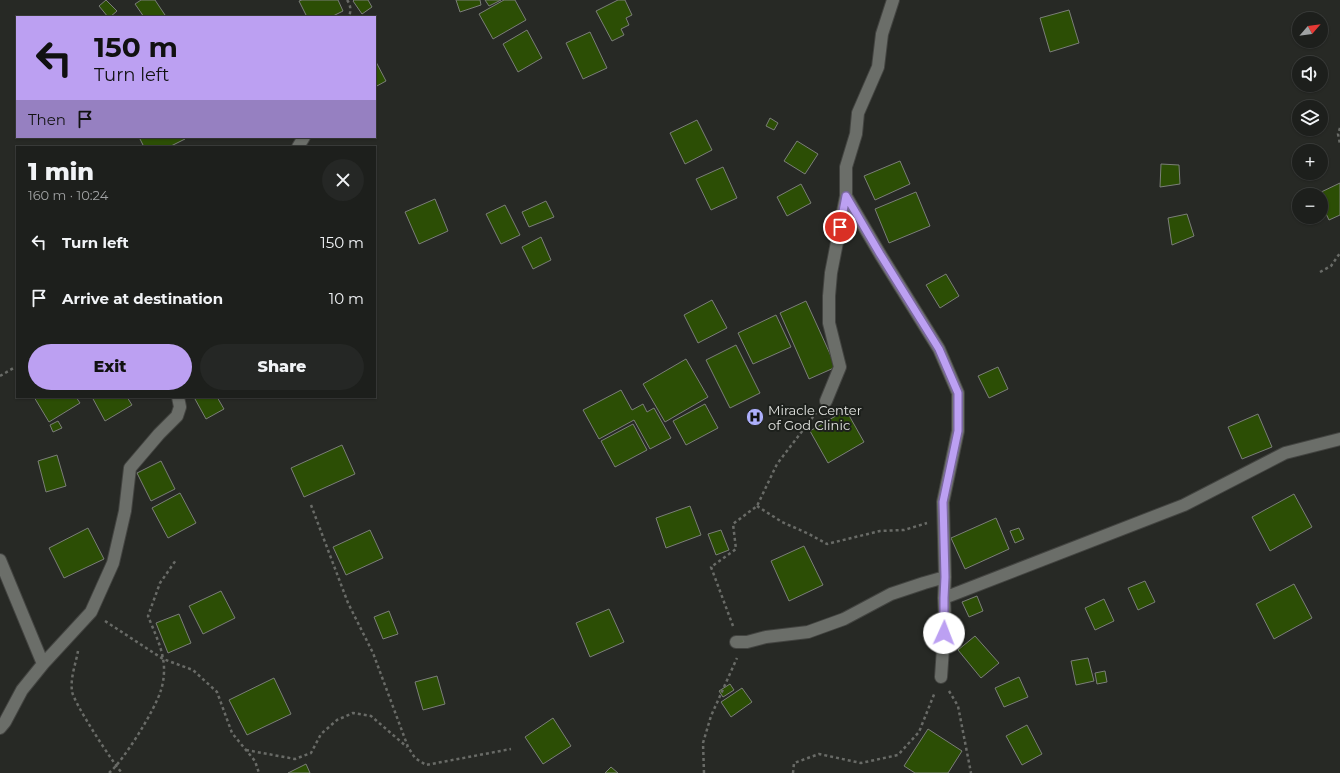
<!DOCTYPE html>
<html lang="en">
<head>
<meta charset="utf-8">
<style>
  body { margin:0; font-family:Montserrat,sans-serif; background:#252725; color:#f1f3f6; height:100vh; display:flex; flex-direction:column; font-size:15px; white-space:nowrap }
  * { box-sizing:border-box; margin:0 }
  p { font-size:13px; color:#a0a2a3 }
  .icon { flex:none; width:22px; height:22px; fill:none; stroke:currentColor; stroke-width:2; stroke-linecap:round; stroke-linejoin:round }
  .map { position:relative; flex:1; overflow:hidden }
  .panel { position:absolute; left:16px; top:146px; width:360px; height:252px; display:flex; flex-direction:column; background:#1d1f1c; border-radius:0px; box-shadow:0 1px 3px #0004,0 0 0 1px #3b3d3b }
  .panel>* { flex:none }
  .top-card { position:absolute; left:16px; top:16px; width:360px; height:122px; border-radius:0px; box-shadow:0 1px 3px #0004,0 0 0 1px #3b3d3b; background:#bca0f2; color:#111; overflow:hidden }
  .needle { width:26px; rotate:62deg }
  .fabs { position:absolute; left:1292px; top:12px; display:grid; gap:8px }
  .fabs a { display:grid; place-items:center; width:36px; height:36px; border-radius:50%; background:#1d1f1c; box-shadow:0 1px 3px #0004,0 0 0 1px #3b3d3b; font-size:20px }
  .pin { position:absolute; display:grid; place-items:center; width:34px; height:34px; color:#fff; margin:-17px; border:2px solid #fff; border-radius:50%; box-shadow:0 1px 4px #0007 }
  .me { position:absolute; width:44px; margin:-22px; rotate:2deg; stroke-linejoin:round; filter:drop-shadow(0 0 3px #0008) }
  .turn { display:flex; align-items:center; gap:14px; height:84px; padding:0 12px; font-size:18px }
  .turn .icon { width:52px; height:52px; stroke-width:2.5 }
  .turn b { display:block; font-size:28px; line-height:34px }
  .then { display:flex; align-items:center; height:38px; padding:0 12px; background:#0003; gap:8px; font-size:15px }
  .round { display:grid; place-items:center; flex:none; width:42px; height:42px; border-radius:21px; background:#252725 }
  .overview { display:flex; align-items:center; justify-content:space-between; height:68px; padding:0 12px }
  h1 { font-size:24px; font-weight:800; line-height:30px }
  .action { display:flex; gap:8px; margin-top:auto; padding:8px 12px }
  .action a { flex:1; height:46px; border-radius:24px; background:#bca0f2; color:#111; font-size:16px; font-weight:800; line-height:46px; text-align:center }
  .action a+a { background:#252725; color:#f1f3f6 }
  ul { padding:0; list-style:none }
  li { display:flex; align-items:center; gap:12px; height:56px; padding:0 12px }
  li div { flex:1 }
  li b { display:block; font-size:15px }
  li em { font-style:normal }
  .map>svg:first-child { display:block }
  .building { fill:#2c4e05; stroke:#7b7e79 }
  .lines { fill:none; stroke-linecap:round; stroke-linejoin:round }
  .street-casing { stroke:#434441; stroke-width:14 }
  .path { stroke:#696b67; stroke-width:2.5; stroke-dasharray:3 3; stroke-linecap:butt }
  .street { stroke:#6b6e69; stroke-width:12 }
  .route-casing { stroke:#7a689d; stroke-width:10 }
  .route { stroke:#bca0f2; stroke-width:7 }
  .labels { text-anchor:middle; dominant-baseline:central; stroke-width:4; stroke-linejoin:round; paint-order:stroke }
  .poi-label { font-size:13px; fill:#e3e4e1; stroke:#1d201c; text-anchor:start }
</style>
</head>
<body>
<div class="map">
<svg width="1340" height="773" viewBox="0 0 1340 773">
  <rect width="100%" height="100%" fill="#272925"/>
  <path class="building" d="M106,0l11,11 -7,6h-2l-9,-11z
    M141,0h14l10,15 -3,2h-18l-9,-13z
    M302,0h36l5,11 -12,6h-24l-8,-16z
    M354,0h14l4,7 -10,7 -9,-13z
    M456,0h24l1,5 -21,7z
    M485,0h16l-12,6z
    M504,0h11l11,20 -33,19 -14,-25z
    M618,0h7l7,15 -6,3 3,7 -8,4 3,6 -12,6 -16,-30z
    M1069,10l10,33 -29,9 -10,-34z
    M527,30l15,28 -24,14 -15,-28z
    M590,32l17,36 -24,11 -17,-36z
    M375,60l11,21 -11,6z
    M770,118l8,5 -4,7 -8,-4z
    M697,120l15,30 -27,14 -15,-31z
    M139,137h45l1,2 -16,8h-25z
    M797,141l21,13 -13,20 -21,-13z
    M900,161l10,23 -35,16 -11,-24z
    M1161,164l18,1 1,19 -20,3z
    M723,167l14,31 -26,12 -15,-31z
    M1340,183v32l-11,5 -8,-17v-8h-4v-1z
    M801,184l10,19 -24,13 -10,-19z
    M916,192l14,34 -41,17 -14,-34z
    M435,199l13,32 -29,13 -14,-32z
    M546,201l8,16 -25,10 -7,-15z
    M505,205l15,30 -19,9 -15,-30z
    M1187,214l7,22 -22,9 -4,-27z
    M541,237l10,23 -18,9 -11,-22z
    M946,274l13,22 -19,12 -14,-23z
    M712,300l15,28 -29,15 -14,-28z
    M806,301l30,66 -27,12 -29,-66z
    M776,315l15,32 -38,17 -15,-31z
    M736,345l24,48 -30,15 -24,-48z
    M686,359l22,38 -43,25 -22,-38z
    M998,367l10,22 -19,9 -11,-22z
    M621,390l11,20 11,-6 4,8 7,-4 17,30 -21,11 -16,-29 -35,19 -16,-29z
    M34,397h42l4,6 -31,19z
    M92,397h35l5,8 -27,16z
    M198,397h19l7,12 -18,10 -11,-20z
    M705,404l13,24 -32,17 -13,-24z
    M846,410l18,32 -36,21 -18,-32z
    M1258,414l14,33 -30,12 -14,-32z
    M58,421l4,7 -9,4 -3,-7z
    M633,424l14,26 -32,17 -14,-26z
    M342,445l13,29 -51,23 -13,-29z
    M57,455l9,31 -20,6 -8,-31z
    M161,461l14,28 -24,12 -14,-28z
    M180,493l16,30 -28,15 -16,-30z
    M1294,494l18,33 -42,24 -18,-34z
    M690,506l11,29 -35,13 -10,-30z
    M996,518l13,31 -44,20 -14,-31z
    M88,528l16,31 -40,19 -15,-30z
    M1019,528l5,11 -9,4 -5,-12z
    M370,530l13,28 -37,17 -13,-28z
    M721,530l8,20 -13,5 -8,-21z
    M804,546l19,39 -34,16 -18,-40z
    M1145,581l10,21 -17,8 -10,-22z
    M1294,584l18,34 -38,21 -18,-35z
    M221,591l14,27 -32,16 -14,-28z
    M977,596l6,15 -14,6 -7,-15z
    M1104,599l10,22 -19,9 -10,-22z
    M609,609l15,33 -34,15 -14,-34z
    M389,611l9,23 -15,5 -9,-22z
    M179,614l12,29 -23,10 -12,-30z
    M975,636l24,27 -18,15 -23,-28z
    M1088,658l6,23 -18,4 -5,-24z
    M1105,671l2,11 -10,2 -2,-11z
    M437,676l8,28 -22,6 -8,-28z
    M1019,677l9,20 -24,10 -9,-19z
    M274,678l17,36 -44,21 -18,-35z
    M730,684l4,6 -11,7 -4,-6z
    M742,688l10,14 -21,15 -10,-15z
    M553,718l18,28 -28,18 -18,-27z
    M1027,725l15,29 -20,11 -16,-29z
    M928,729l34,22 -14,22h-33l-11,-7z
    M306,764l4,9h-22z
    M611,767l7,6h-13z"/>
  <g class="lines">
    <defs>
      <path id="street" d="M298,147l6,-10
        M846,196l34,58 59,95 19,44v38l-15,71 2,75 -1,21 1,21 -4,58
        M826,401l14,-34 -11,-44v-27l2,-23 15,-77v-29l10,-33 2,-21 20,-46 4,-33 11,-34
        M0,560l43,104
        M944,598l240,-93 101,-52 55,-14
        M736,642h11l19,-5 42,-5 36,-13 47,-25 33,-11 21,-6
        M0,728l5,-6 17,-32 21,-26 48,-52 22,-49 12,-52 5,-43 29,-34 18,-18 3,-9 -2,-10"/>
    </defs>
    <use href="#street" class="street-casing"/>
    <path class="path" d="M347,0c4,5 4,11 2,17
      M1340,128l-2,6 2,10
      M1320,272l11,-6 9,-13
      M0,376l17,-10
      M311,505l37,98 25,50 35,94 7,11 11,7 85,-16
      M757,506l25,16 27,12 18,10 53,-13 24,-1 23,-7
      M105,621l58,38 30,11 24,22 15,41 23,28 4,12
      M733,626l-22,-59 25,-18 -3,-25 24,-18 20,-42 39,-51
      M78,651c-2,12 -8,27 -6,40 1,11 41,72 50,82
      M949,691l9,15 13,67
      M246,750l49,9 16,-6 10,-19 16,-14 16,-7 18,3 36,31
      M109,773c15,-13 46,-63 52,-83 3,-9 4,-22 2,-31 -2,-14 -10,-30 -15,-43l12,-33 16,-23
      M704,773l-1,-30 8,-27 26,-58
      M793,773l1,-10 25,-9 42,9 37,-8 21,-23 16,-40"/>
    <use href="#street" class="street"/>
  </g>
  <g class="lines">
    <defs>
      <path id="route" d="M840,227l6,-31 34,58 59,95 19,44v38l-15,71 2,75 -1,21v35"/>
    </defs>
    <use href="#route" class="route-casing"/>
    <use href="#route" class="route"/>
  </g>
  <defs>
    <symbol id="hospital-disc" viewBox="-11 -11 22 22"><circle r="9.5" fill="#adaffb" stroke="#1d201c"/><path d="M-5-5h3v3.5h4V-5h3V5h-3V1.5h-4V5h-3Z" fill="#111"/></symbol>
  </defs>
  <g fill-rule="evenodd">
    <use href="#hospital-disc" x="745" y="407" width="20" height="20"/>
  </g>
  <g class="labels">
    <g class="poi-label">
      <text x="768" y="410">Miracle Center<tspan x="768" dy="15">of God Clinic</tspan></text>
    </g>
  </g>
</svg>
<div class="fabs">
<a><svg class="needle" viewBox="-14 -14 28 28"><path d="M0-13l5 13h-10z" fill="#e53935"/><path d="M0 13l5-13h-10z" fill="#a0a2a3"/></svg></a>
<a><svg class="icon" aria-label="sound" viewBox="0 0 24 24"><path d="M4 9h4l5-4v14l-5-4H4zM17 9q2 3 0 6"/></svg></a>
<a><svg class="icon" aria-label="layers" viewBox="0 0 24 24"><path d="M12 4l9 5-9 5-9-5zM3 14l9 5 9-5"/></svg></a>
<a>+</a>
<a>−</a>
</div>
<div class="pin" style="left:840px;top:227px;background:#d93025"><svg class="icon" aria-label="arrive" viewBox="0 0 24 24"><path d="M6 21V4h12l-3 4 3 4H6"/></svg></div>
<svg class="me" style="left:944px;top:633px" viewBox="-20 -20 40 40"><circle r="19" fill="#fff"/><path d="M0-13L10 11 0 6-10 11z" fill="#bca0f2"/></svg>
<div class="top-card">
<div class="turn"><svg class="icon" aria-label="left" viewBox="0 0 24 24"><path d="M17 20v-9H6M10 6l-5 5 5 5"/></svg><div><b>150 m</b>Turn left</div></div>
<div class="then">Then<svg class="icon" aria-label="arrive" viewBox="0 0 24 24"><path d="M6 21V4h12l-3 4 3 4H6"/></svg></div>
</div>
<section class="panel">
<div class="overview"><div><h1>1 min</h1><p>160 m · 10:24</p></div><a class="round"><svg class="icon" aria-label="close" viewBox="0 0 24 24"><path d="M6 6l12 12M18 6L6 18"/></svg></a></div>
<ul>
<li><svg class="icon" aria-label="left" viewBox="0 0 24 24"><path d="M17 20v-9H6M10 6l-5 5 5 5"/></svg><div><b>Turn left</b></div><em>150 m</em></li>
<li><svg class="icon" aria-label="arrive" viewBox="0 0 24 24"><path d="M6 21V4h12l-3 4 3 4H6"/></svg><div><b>Arrive at destination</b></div><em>10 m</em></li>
</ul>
<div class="action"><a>Exit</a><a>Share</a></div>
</section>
</div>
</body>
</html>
